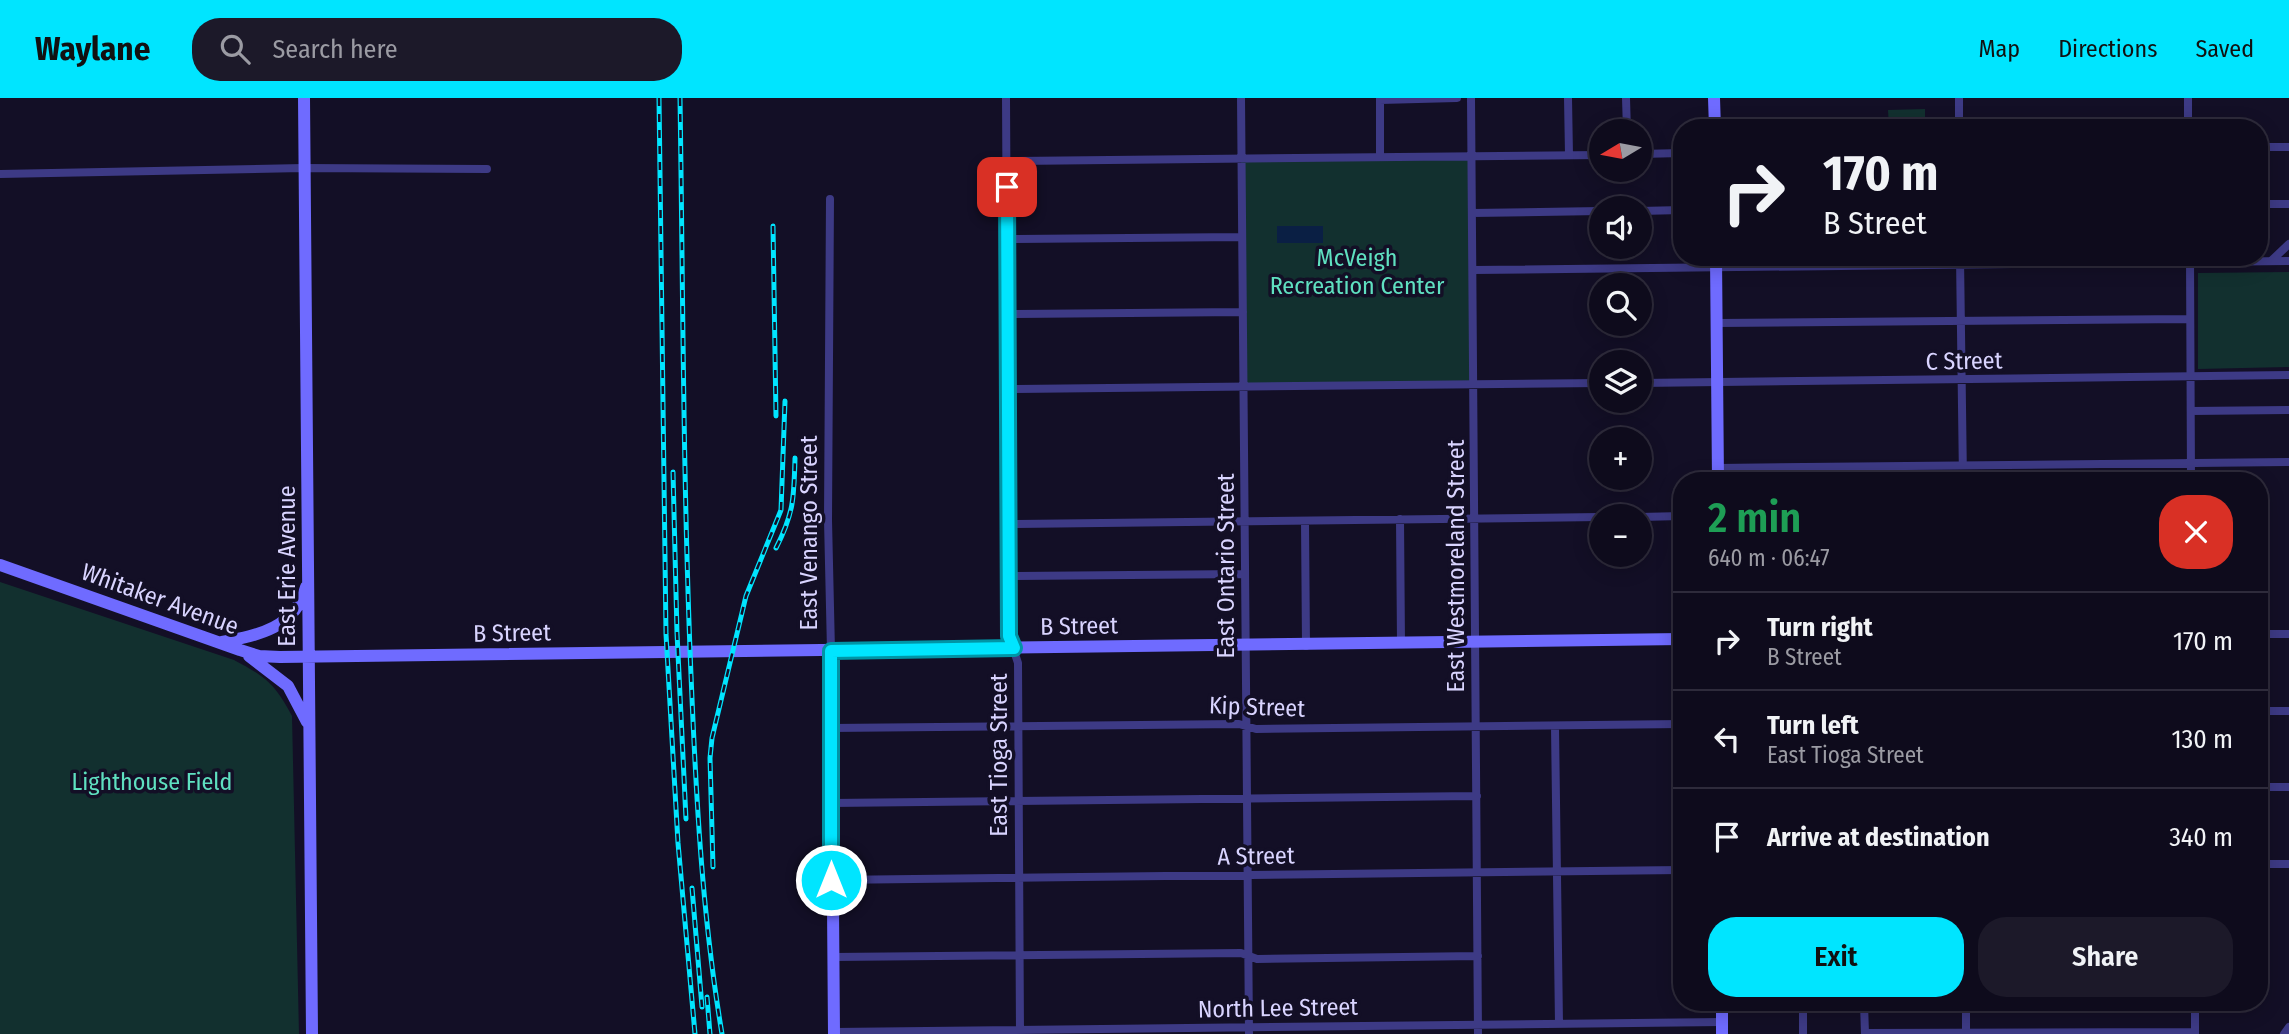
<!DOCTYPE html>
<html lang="en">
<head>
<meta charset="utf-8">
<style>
  body { margin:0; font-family:"Fira Sans Condensed",sans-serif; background:#1c1929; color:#f1f3f6; height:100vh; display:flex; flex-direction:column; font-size:26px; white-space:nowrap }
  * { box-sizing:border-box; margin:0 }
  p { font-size:23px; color:#9b9ba3 }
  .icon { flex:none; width:38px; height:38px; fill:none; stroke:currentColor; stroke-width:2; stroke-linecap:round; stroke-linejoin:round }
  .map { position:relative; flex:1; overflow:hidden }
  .sheet { position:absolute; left:1673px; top:374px; width:595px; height:539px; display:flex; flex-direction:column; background:#0e0b1c; border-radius:28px; box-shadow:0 4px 18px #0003,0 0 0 2px #2e2b3b }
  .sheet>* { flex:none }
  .hud { position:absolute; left:1673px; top:21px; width:595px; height:147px; border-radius:28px; box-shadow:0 4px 18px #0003,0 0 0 2px #2e2b3b; background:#0e0b1c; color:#f1f3f6; overflow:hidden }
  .needle { width:46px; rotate:260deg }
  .buttons { position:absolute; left:1589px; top:21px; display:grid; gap:14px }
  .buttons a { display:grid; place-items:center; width:63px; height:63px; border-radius:50%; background:#0e0b1c; box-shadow:0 4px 18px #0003,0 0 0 2px #2e2b3b; font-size:35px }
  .pin { position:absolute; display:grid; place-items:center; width:60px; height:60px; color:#fff; margin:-30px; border-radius:14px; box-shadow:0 4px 10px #0006 }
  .me { position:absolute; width:77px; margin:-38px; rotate:0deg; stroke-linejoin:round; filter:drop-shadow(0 0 5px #0008) }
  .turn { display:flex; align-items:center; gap:24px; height:147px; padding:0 35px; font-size:32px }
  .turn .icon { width:91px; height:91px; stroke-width:2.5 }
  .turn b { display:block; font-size:49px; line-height:60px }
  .round { display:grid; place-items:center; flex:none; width:74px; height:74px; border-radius:28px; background:#1c1929 }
  .headline { display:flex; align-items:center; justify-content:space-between; height:119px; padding:0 35px }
  h1 { font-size:42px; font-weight:600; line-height:52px; color:#1e9e55 }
  .action { display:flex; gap:14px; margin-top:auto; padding:14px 35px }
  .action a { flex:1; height:80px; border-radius:28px; background:#00e5ff; color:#111; font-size:28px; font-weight:600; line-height:80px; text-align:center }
  .action a+a { background:#1c1929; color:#f1f3f6 }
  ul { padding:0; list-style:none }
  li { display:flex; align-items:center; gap:21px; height:98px; padding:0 35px; border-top:2px solid #2e2b3b }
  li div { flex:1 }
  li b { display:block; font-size:26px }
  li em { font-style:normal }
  header { display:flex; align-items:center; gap:42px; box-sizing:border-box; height:98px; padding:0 35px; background:#00e5ff; color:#111 }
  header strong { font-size:33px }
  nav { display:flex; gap:38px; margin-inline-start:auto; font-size:24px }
  .search { width:490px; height:63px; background:#1c1929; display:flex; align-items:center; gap:18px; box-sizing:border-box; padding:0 24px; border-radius:28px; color:#9b9ba3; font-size:26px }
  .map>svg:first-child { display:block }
  .green { fill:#12302f }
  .water { fill:#0a1f44 }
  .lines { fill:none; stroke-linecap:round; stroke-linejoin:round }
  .minor { stroke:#3d3a85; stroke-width:8 }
  .secondary { stroke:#6f6bff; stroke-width:12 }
  .rail-casing { stroke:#00e5ff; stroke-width:5 }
  .rail { stroke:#130f26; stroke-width:2.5; stroke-dasharray:8; stroke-linecap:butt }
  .route-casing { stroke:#0095a6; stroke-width:18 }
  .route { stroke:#00e5ff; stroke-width:12 }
  .labels { text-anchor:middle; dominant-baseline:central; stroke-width:7; stroke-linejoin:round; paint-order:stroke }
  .park-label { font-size:24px; fill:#5fe0c0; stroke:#130f26 }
  .street-label { font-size:24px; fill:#d9d4ff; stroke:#130f26 }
</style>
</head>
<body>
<header>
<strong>Waylane</strong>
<div class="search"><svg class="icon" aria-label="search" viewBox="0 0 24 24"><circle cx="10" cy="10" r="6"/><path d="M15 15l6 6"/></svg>Search here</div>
<nav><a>Map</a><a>Directions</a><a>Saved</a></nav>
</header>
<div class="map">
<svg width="2289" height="936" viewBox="0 0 2289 936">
  <rect width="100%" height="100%" fill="#130f26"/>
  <path class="green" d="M1925,11v19h-36l-1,-18z
    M1471,58l2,229 -229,2 -3,-229z
    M2289,174v95l-91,2v-96z
    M0,484l234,78c32,17 41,24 58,56l7,318h-299z"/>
  <path class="water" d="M1277,128h46v17h-46z"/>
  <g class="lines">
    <path class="minor" d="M1006,0l3,538 9,27 2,371
      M1241,0l8,936
      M1380,0v59
      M1471,0l7,936
      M1568,0l1,57
      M1626,0l1,33
      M1959,0v30
      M2188,0v30
      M1380,2l77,-2
      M2259,49h30
      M1640,56l42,-1
      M1007,63l594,-6
      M0,76l303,-6 184,1
      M830,101l-2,321 3,131
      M2259,106h30
      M1640,113l42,-1
      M1472,115l129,-2
      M1008,141l234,-2
      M1960,159l3,224
      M2190,159l1,224
      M2271,163l18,-17
      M1473,172l816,-9
      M1008,216l235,-2
      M1718,225l471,-4
      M1640,285l649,-8
      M1008,291l593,-6
      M2191,313l98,-1
      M1718,370l571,-6
      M1640,419l42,-1
      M1400,421l1,125
      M1305,424l1,124
      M1009,426l592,-7
      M1009,478l236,-2
      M2259,536h30
      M2259,613h30
      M1555,629l4,297
      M831,630l408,-4 17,5 426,-5
      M2259,689h30
      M831,705l646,-7
      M2259,766h30
      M831,782l851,-10
      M833,859l408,-4 16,6 221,-3
      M1803,905v31
      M1864,905l1,31
      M1966,905v31
      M2195,905v31
      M834,934l888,-10
      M1865,935l330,-1
      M2284,936l5,-7"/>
    <path class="secondary" d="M304,0l8,936
      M1714,0l1,30
      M1716,159l2,224
      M0,467l240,85 19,6 21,1 1402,-18
      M222,544c37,-7 73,-14 84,-55
      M831,553l3,383
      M249,558l39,30 19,36
      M1722,905v31"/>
    <defs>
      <path id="rail" d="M659,0l7,536 12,209 17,191
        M680,0c3,193 3,385 11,577 5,121 11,240 31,359
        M773,128l3,190
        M673,374l4,161 9,186
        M776,450c18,-35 18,-51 19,-90
        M713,769l-3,-109 2,-20 34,-142 35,-86 4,-109
        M692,790l10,119
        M707,899l3,37"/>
    </defs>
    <use href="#rail" class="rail-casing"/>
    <use href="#rail" class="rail"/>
  </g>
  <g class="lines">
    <defs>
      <path id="route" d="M831,782v-229l183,-3 -5,-12 -2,-449"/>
    </defs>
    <use href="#route" class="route-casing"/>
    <use href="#route" class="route"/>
  </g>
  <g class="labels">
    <g class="park-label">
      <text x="1357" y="160">McVeigh<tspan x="1357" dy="28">Recreation Center</tspan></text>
      <text x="152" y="684">Lighthouse Field</text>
    </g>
    <g class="street-label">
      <text transform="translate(1964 263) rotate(-1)">C Street</text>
      <text transform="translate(809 435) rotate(-90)">East Venango Street</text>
      <text transform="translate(287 468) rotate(-90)">East Erie Avenue</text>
      <text transform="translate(1226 468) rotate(-90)">East Ontario Street</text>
      <text transform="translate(1456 468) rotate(-90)">East Westmoreland Street</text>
      <text transform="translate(160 501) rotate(20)">Whitaker Avenue</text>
      <text transform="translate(1079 528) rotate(-1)">B Street</text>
      <text transform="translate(512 535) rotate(-1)">B Street</text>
      <text transform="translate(1257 609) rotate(2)">Kip Street</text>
      <text transform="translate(999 657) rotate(-90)">East Tioga Street</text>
      <text transform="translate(1256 758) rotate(-1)">A Street</text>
      <text transform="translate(1278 910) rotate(-1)">North Lee Street</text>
    </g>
  </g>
</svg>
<div class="buttons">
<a><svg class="needle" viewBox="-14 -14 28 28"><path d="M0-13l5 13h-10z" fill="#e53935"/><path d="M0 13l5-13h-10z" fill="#9b9ba3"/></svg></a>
<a><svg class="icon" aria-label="sound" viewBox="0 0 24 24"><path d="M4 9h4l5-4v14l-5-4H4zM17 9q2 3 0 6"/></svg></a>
<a><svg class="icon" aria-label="search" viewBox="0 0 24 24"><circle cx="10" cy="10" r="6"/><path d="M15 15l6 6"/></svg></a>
<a><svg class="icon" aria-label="layers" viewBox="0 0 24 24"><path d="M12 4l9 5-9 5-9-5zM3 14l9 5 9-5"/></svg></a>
<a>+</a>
<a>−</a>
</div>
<div class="pin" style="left:1007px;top:89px;background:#d93025"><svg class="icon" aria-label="arrive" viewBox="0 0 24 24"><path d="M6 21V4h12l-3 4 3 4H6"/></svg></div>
<svg class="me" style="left:831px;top:782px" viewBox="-20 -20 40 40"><circle r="17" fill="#00e5ff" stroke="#fff" stroke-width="3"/><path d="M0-11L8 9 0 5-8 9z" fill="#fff"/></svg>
<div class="hud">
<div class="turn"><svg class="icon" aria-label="right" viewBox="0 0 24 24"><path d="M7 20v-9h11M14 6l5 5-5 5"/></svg><div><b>170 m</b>B Street</div></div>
</div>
<section class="sheet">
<div class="headline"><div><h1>2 min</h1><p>640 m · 06:47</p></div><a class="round" style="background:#d93025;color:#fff"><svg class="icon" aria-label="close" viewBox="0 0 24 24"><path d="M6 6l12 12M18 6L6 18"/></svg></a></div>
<ul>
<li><svg class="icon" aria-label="right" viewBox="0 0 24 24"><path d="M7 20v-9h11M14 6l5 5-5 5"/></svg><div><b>Turn right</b><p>B Street</p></div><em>170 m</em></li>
<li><svg class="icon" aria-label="left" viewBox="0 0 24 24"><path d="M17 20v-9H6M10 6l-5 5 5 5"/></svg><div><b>Turn left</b><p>East Tioga Street</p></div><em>130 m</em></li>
<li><svg class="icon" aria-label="arrive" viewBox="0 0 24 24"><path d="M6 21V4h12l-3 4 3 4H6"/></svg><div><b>Arrive at destination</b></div><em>340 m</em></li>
</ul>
<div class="action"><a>Exit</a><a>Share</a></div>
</section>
</div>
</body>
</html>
